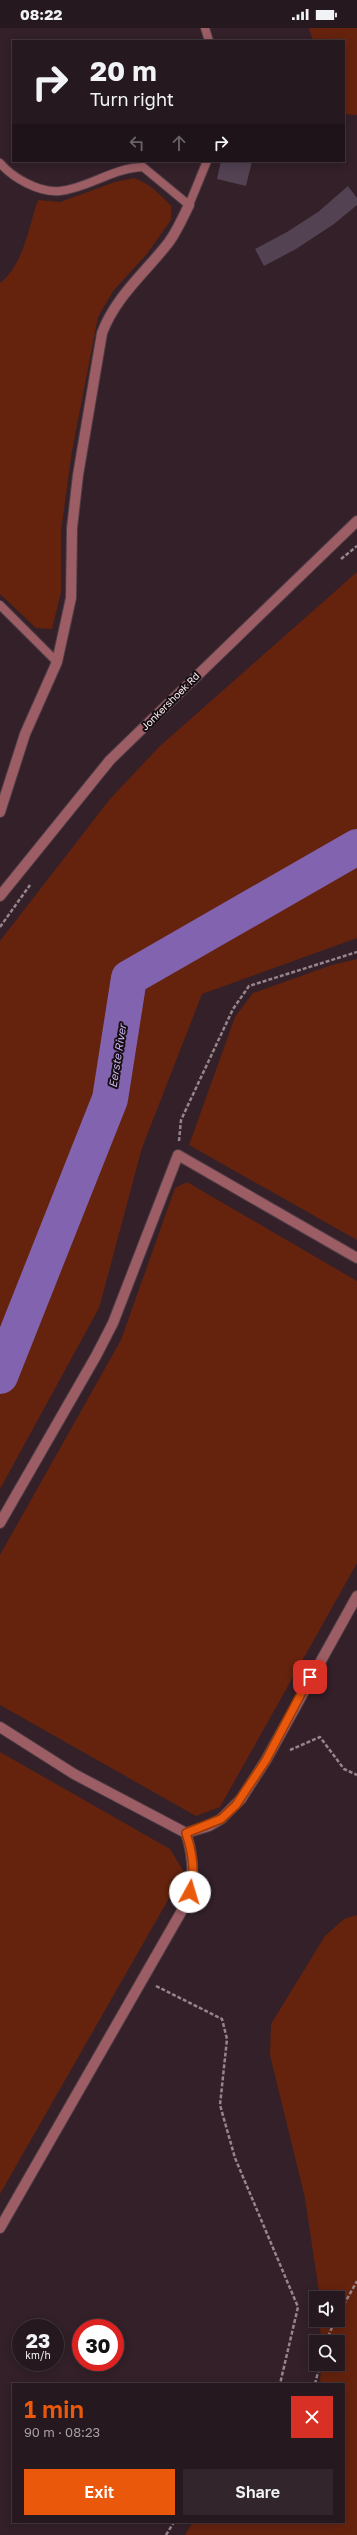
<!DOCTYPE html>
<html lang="en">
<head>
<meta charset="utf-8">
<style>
  body { margin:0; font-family:"Golos Text",sans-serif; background:#32252c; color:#f1f3f6; height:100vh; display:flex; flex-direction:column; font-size:15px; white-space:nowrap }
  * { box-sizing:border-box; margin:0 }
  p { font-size:13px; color:#a4a0a4 }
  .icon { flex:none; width:22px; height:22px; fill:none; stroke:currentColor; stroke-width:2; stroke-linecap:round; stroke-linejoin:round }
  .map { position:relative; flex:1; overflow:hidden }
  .panel { position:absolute; left:12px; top:2355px; width:333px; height:140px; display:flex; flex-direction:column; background:#26181f; border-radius:0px; box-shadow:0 2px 10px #0003,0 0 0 1px #42373d }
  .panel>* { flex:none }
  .hud { position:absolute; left:12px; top:12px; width:333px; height:122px; border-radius:0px; box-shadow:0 2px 10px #0003,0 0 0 1px #42373d; background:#26181f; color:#f1f3f6; overflow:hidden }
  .buttons { position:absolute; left:309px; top:2263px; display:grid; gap:8px }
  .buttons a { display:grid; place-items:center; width:36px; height:36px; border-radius:0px; background:#26181f; box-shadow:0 2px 10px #0003,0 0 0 1px #42373d; font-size:20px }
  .speed { position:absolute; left:12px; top:2291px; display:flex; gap:8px; font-size:20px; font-weight:700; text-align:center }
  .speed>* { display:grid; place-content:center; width:52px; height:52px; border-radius:50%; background:#26181f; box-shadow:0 2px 10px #0003,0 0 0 1px #42373d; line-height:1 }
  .speed small { font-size:10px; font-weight:400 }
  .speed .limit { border:6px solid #d22; background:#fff; color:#111 }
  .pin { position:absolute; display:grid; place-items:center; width:34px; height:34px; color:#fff; margin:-17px; border-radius:8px; box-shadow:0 2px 6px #0006 }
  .me { position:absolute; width:44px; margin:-22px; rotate:6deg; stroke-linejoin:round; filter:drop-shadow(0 0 3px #0008) }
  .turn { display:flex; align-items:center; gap:14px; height:84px; padding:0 12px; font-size:18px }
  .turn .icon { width:52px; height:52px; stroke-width:2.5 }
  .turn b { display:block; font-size:28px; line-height:34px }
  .lanes { display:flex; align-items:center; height:38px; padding:0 12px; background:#0003; justify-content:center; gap:20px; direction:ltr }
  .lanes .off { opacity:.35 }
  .round { display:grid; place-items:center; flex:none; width:42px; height:42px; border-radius:0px; background:#32252c }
  .headline { display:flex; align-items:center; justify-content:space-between; height:68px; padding:0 12px }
  h1 { font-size:24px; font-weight:600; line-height:30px; color:#ea580c }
  .primary-button { display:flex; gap:8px; margin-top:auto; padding:8px 12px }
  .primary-button a { flex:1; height:46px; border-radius:0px; background:#ea580c; color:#fff; font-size:16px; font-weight:600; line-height:46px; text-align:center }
  .primary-button a+a { background:#32252c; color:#f1f3f6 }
  .status { display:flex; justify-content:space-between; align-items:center; height:28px; padding:0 20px; background:#26181f; direction:ltr }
  .status svg { height:11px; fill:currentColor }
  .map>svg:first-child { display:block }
  .green { fill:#65230e }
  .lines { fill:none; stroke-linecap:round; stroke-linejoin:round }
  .river { stroke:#8263b0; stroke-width:36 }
  .building { fill:#524252 }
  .service-casing { stroke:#4f3d46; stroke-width:10 }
  .minor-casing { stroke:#4f3d46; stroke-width:12 }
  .tertiary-casing { stroke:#4f3d46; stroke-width:12 }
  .path { stroke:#95858c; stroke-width:2.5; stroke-dasharray:4 2; stroke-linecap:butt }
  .service { stroke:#9c5e64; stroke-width:8 }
  .minor { stroke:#9c5e64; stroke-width:10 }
  .tertiary { stroke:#9c5e64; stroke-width:10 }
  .route-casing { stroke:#983908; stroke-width:10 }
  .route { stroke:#ea580c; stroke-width:7 }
  .labels { text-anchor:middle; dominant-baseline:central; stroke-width:4; stroke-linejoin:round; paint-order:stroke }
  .street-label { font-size:10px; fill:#fdf0f5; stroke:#160d11 }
  .water-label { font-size:11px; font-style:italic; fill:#cbb4f2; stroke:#160d11 }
</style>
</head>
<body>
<div class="status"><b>08:22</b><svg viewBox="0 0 49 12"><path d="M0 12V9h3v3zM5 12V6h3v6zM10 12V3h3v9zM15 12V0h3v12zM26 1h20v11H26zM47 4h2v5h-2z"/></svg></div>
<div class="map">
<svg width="357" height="2507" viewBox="0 0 357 2507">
  <rect width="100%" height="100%" fill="#332029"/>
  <path class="green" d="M309,0h48v87l-13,-1v-73h-31z
    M134,150c16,6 25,15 37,28v14l-25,35 -33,36 -15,26 -26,134 -11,80v61l-9,37 -16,-1 -36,-34v-311c24,-19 28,-55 38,-83l22,2 55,-20z
    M357,544v366l-155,56 -60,154 -43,160 -99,181v-548l110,-142 50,-53z
    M357,931v281l-168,-95 46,-128 18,-24 79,-28z
    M187,1154l170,99v282l-137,244 -24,9 -196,-111v-150l121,-215 54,-152z
    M0,1724l170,97 14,23 -184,322z
    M357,1887v620h-172l8,-13h151v-138h-24l1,-20h17v-22h-17l-1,-22h18v-22h-18l-15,-100 -35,-143 1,-31 54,-88 19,-17z"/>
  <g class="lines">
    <path class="river" d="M0,1348l110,-277 19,-121 228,-131"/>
  </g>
  <path class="building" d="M221,133h31l-6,25 -29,-7z
    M348,158l9,12v7l-23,19 -38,25 -32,17 -9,-17 32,-17 31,-20z"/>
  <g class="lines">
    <defs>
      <path id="service" d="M205,0l4,13
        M0,135c13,15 39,30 60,28 29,-3 52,-23 83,-24l46,38 18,-44
        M0,577l57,57"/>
      <path id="minor" d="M0,784l25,-78 32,-72 14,-64 1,-70 6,-53 24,-142c14,-37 43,-60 67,-91 8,-11 14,-25 20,-37
        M0,1495l96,-167 17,-33 65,-168 179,103
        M0,1699l74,47 112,59 23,-7 12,-7 20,-20 25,-39 91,-164
        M0,2200l188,-328c7,-22 5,-45 -2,-67"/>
      <path id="tertiary" d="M0,868l110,-136 247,-239"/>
    </defs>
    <use href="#service" class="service-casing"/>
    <use href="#minor" class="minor-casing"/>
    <use href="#tertiary" class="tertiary-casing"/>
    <path class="path" d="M341,531l16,-13
      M0,899l30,-42
      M179,1113l2,-21 52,-111 16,-23 108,-34
      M290,1722l30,-13 24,32 13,6
      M156,1958l66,33 5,20 -7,66 15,53 63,149 -18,77
      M338,2287l19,-34
      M326,2314l9,-22
      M315,2356l5,-20
      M166,2507l8,-13"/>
    <use href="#service" class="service"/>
    <use href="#minor" class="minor"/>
    <use href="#tertiary" class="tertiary"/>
  </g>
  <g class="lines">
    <defs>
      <path id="route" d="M190,1864c6,-18 2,-41 -4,-59l35,-14 15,-14 30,-45 44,-83"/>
    </defs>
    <use href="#route" class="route-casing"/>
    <use href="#route" class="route"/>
  </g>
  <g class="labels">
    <g class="street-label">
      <text transform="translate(170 673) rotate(-45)">Jonkershoek Rd</text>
    </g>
    <g class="water-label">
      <text transform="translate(117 1028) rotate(-81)">Eerste River</text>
    </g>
  </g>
</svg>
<div class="buttons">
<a><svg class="icon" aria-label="sound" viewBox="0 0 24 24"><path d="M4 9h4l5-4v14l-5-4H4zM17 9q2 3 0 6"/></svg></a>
<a><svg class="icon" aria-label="search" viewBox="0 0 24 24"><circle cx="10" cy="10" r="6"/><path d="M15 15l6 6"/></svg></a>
</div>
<div class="speed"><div>23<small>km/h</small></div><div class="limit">30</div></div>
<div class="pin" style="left:310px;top:1649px;background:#d93025"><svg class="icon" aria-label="arrive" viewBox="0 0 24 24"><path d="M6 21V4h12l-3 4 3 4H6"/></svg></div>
<svg class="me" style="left:190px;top:1864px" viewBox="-20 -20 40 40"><circle r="19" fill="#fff"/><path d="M0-13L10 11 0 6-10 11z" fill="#ea580c"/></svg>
<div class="hud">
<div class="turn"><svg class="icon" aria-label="right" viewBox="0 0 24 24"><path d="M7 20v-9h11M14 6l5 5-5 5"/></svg><div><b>20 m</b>Turn right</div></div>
<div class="lanes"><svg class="icon off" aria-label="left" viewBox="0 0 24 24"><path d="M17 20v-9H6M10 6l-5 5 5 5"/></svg><svg class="icon off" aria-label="ahead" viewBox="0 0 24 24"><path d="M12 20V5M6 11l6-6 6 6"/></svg><svg class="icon" aria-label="right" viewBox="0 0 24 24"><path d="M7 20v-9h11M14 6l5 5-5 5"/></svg></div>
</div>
<section class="panel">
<div class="headline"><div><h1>1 min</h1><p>90 m · 08:23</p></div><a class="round" style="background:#d93025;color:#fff"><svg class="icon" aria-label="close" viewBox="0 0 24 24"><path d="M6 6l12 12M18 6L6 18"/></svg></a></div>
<div class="primary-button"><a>Exit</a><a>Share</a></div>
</section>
</div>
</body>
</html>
